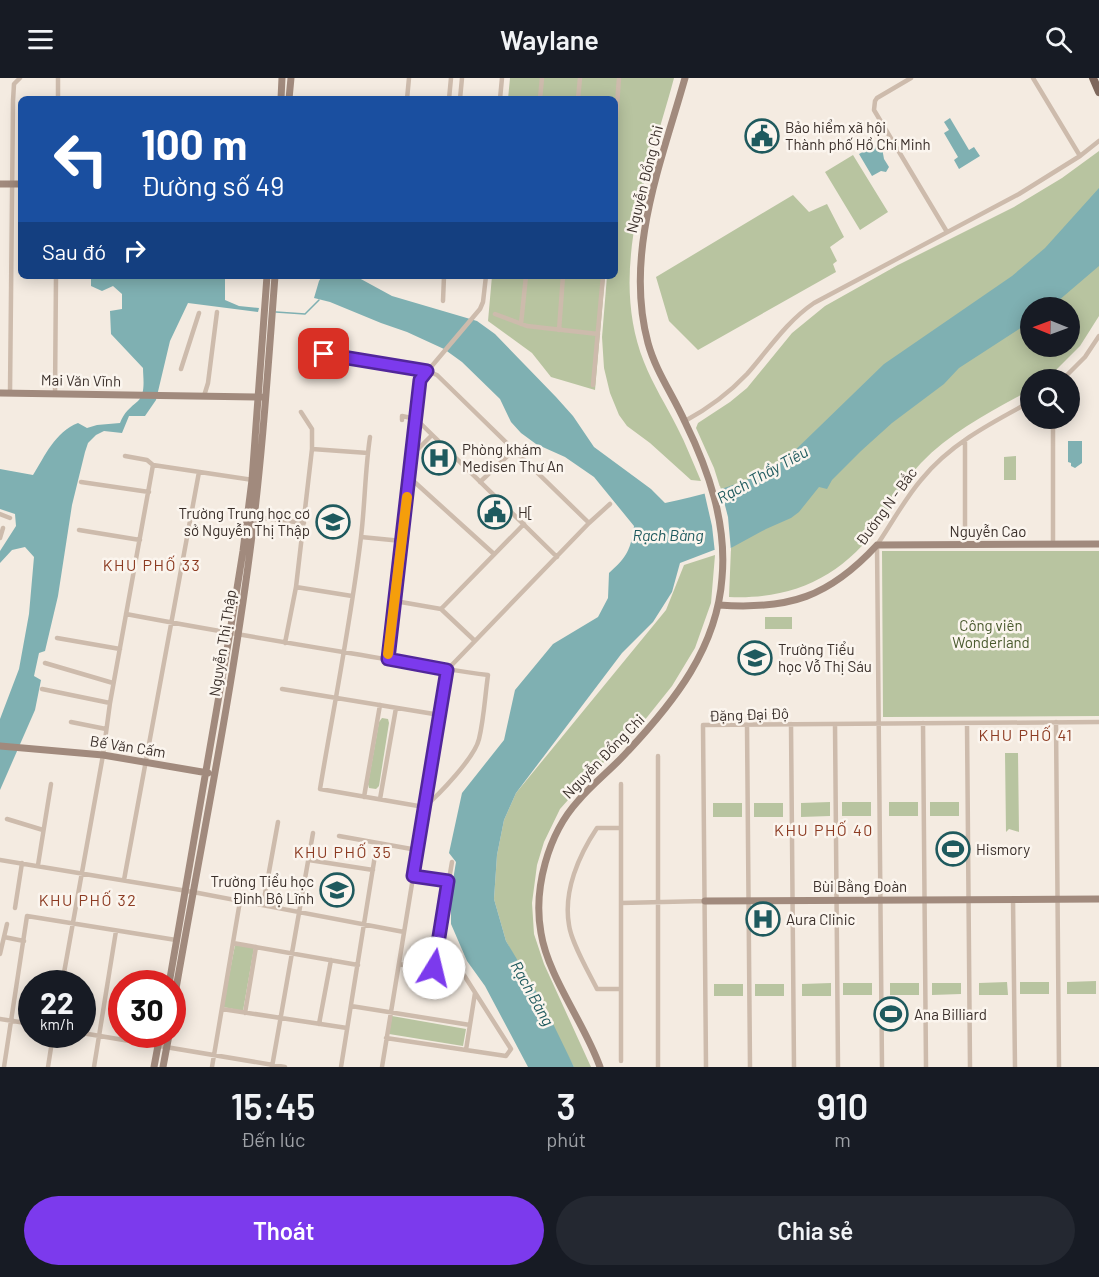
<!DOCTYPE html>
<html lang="vi">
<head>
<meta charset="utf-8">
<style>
  body { margin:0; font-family:Barlow,sans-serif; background:#242831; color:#f1f3f6; height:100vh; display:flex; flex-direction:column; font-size:22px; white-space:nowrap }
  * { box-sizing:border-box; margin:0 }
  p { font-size:20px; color:#9ea1a6 }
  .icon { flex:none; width:33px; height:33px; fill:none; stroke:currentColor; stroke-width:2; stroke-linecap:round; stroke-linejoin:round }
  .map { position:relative; height:989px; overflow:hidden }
  .sheet { display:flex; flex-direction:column; background:#171b24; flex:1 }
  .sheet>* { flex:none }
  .hud { position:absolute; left:18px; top:18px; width:600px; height:183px; border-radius:9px; box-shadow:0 3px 15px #0003; background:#1a4fa0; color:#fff; overflow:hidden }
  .needle { width:39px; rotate:271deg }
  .buttons { position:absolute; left:1020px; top:219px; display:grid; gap:12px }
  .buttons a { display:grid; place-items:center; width:60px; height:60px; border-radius:50%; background:#171b24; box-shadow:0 3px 15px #0003; font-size:30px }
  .speed { position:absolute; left:18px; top:892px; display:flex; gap:12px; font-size:30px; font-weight:700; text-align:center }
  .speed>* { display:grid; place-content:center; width:78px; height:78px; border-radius:50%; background:#171b24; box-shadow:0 3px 15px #0003; line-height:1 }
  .speed small { font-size:15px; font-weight:400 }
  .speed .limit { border:9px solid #d22; background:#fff; color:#111 }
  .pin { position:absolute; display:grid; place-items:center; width:51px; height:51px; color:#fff; margin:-26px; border-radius:12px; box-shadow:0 3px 9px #0006 }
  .me { position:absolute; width:66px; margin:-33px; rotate:9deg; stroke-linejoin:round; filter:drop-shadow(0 0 4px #0008) }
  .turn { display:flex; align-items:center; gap:21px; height:126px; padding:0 24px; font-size:27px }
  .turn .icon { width:78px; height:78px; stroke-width:2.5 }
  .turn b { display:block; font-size:42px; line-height:51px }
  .then { display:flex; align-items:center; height:57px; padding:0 24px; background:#0003; gap:12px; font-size:22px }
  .eta { display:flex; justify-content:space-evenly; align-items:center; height:102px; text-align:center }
  .eta b { font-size:36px; font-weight:600; line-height:42px }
  .button { display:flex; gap:12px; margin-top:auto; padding:12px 24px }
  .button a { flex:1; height:69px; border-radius:36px; background:#7c3aed; color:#fff; font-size:24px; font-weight:600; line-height:69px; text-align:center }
  .button a+a { background:#242831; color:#f1f3f6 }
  header { display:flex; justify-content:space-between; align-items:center; height:78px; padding:0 24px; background:#171b24; font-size:27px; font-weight:600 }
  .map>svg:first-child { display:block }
  .green { fill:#b8c4a0; fill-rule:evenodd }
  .water { fill:#7fb0b2 }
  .pier { fill:#f4ebe1 }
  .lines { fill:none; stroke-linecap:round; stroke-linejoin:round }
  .stream { stroke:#7fb0b2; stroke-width:1.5 }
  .street { stroke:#cdbbac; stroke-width:4.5 }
  .secondary { stroke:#a18a7d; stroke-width:7 }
  .primary { stroke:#7d675c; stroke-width:8 }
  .route-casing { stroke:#51269a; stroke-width:15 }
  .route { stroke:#7c3aed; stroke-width:10 }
  .slow { stroke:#f59e0b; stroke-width:10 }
  .labels { text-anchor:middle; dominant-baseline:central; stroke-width:5; stroke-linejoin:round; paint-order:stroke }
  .poi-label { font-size:15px; fill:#3b302b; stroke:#fbf5ee; text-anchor:start }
  .street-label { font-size:15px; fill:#3b302b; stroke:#fbf5ee }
  .park-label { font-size:15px; fill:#4a5a2e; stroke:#fbf5ee }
  .water-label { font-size:16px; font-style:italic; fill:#1f5a5e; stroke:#fbf5ee }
  .neighbourhood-label { font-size:16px; letter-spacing:1.5px; fill:#8c3b22; stroke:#fbf5ee }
</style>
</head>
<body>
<header><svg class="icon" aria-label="menu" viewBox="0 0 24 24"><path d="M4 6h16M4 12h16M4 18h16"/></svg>Waylane<svg class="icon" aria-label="search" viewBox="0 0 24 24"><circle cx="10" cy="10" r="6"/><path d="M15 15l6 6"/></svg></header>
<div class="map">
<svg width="1099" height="989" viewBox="0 0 1099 989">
  <rect width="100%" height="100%" fill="#f4ebe1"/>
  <path class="green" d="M510,0h164c-24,90 -67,191 -30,284 9,23 22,43 33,65 9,17 16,36 24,54l-10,-1 -41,-37 -23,-17 -8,-11 -9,-22 -6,-25 -2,-31 5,-61h8v-177h-107z
    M1099,73v48l-37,37 -263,221 -75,43 -10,-32 -18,-40 2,-5 32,-21 17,-14 45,-55 33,-27 73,-41 116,-58 48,-29z
    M853,77l35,57 -28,18 -35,-58z
    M793,117l16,17 18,-8 17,33 -14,10 7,14 -4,3 3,8 -138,78 -29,-29 -13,-44z
    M1099,162v76l-19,30 -31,31 -3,2 -16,1v10c-38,21 -78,41 -109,73 -17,18 -27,40 -41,60 -36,53 -87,77 -151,74l2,-49zM1030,230h40v38h-40z
    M492,198h113l-10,114 -44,-13 -19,-24 -44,-32z
    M1016,378v24h-12v-23z
    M882,473h217v165l-216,1z
    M715,477l-4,48 -16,45 -23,38 -32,40 -55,55 -25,28 -16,33 -7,23 -5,38 2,31 10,30 47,103h-17l-68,-126 -12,-42 3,-44 7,-35 12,-27 150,-183 18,-45z
    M765,539h27v12h-27z
    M382,640l6,1 1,4 -10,63 -3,3 -7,-1 -1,-4 11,-62z
    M1005,675h13l1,79 -10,-3 -3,3z
    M830,724v14l-29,1v-14z
    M842,724h29v14h-29z
    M889,724h29v14h-29z
    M930,724h29v14h-29z
    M713,725h29v14h-29z
    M754,725h29v14h-29z
    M235,867l19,3 -11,63 -20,-4z
    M1096,903v13h-29v-12z
    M1007,904l1,13h-29v-12z
    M1020,904h29v12h-29z
    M831,905v13h-29v-12z
    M843,905h29v12h-29z
    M890,905h29v12h-29z
    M932,905h29v11l-29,1z
    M714,906h29v12h-29z
    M755,906h29v12h-29z
    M392,938l74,13 -3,17 -74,-12z"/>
  <path class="water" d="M950,40l19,32 5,-3 6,9 -21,13 -5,-9 4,-3 -14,-24 5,-3 -5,-8z
    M876,67l6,3 2,11 5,8 -3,5 -5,-1 -9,5 -13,-22z
    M1099,110v78l-48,41 -21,1v14l-71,46 -15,16 -52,39 -31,28 -29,29 -5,9 -8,-2 -20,25 -8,6 -25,11 -35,19 -17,2 -34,13 -8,29 -19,30 -31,31 -106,140 -12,27 -7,35 -3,44 12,42 37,62 31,64h-46l-43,-81 -18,-25 -16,-37v-32l5,-30 -7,-9 13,-60 42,-53 11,-50 38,-46 45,-27 10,-19 1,-25c18,-16 22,-24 25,-47l-40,-49 -29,-20 -29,-13 -15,-11 -10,-11 -11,-23 -38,-37 -18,-13 -37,-17 -26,-9 -51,-21 -16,-4 5,-17 3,-5 37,2 33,18 85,25 18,13 61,63 17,19 21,31 57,42 14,14c42,-9 85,-19 121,-44l98,-95 128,-88 33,-28z
    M91,198h134v24l14,6 20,2 -1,4 -70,-9 -18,38 -14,59 -11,16h-16l-7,17 -18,-2 -8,4 -8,8 -3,9 -13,53 -14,91 -13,55 -6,2 -5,23 7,4 -6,30 -35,80v-71l19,-50 10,-55 5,-57 -9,-10 -13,3 -12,13v-12l16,-25 -1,-12 -15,-5v-40l33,6c12,-19 22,-43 45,-52l9,5 10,-3 23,-2c4,-11 10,-15 18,-22 8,-8 5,-23 5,-33l-32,-34 -1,-23 12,-2v-15l-9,-8 -11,5 -11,-5z
    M1068,363h14v22l-7,5 -4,-2v-3l-3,-1z"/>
  <path class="pier" d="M720,408l8,31 3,34 -16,2 -3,-27 -8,-35z"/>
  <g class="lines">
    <path class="stream" d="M276,234l29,2 14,-14"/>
    <path class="street" d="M911,0l-34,20 -2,3 -1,9 73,122
      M1033,0l47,78
      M58,21v-21
      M407,21l2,-21
      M449,21l2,-21
      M460,21l2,-21
      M500,21l2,-21
      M540,21l2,-21
      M578,21l2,-21
      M615,54l4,-54
      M443,223l1,-25
      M495,236l32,12 71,8
      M521,246l5,-48
      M559,252l4,-54
      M324,276l103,17 10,4 152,148
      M181,291l18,-56
      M1062,302l23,-23 14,-21
      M593,307l10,-109
      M10,315l3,-292 1,-17 6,-6
      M55,316l1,-118
      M204,318l4,-13 9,-71
      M402,342v-4l14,3 141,138
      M685,343c24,-13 44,-28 62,-47 22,-25 39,-52 67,-71l205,-109 61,-38 19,-15
      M965,362v105
      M312,371l56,4
      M125,378l22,4 6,5 100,15
      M411,378l21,-21
      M409,399l85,77
      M81,404l68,10
      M480,404l34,-32
      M0,436l10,4
      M254,439l50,6
      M79,452l61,10
      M361,459l41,4
      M0,460l3,-10
      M1053,466v-126
      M296,509l56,9
      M395,523l46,8 34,32
      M441,531l83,-85
      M126,536c73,14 145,26 217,38 49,8 97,17 145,23 -3,21 -4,43 -9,64 -4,18 -40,56 -55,68l-104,-18c14,-84 31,-168 41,-252 4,-33 4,-67 9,-100
      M57,560l63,11
      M285,565l11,-56 16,-138v-20l-11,-17
      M388,581l32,-279 60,-71 3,-7 3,-26
      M45,585l68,20
      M42,611l68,14
      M282,611l158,26
      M71,644l35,7
      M1056,644l3,345
      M923,645l3,344
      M967,645l3,344
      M791,646l3,343
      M835,646l3,343
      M747,647l3,342
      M658,678v311
      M364,719l16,-92
      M380,721l16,-91
      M7,741l36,11
      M339,758l78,14
      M0,782l193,32 211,40
      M309,782l64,10
      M38,787l13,-81
      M413,798l35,5
      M124,802l75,-408
      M1013,821l2,168
      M621,825l84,-2
      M263,827l15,-83
      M15,830l7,-45
      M4,859l20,4
      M233,865l125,22
      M0,876l7,-30
      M434,890l18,-106
      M62,906l41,-229 7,-52 43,-238
      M621,911h-24c-8,-16 -26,-47 -28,-64 -6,-34 10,-70 28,-97h24
      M351,928l119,19
      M222,931l125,19
      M245,935l11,-66
      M0,941l32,5
      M319,946l12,-64
      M82,955l203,34
      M386,960l120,18 5,-7 -49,-77 -63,-8
      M466,972l9,-57
      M621,983v-277
      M4,989l23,-151 149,24
      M48,989l5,-32
      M94,989l22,-136
      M212,989l28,-166
      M272,989l41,-234
      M341,989l36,-224
      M382,989l65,-397 142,-147 21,-19
      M706,989l-3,-342 396,-3
      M882,989l-5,-522c15,-22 27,-45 44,-65 29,-36 70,-57 109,-78"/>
    <path class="secondary" d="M281,21l1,-21
      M289,21l2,-21
      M0,106h21
      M0,315l261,4
      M719,527c70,5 110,-8 158,-60l222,-1
      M0,668l103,9 105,18
      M705,823l394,-2
      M169,906l60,-346 14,-87 9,-71 15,-204
      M172,934c26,-153 58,-306 78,-461 12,-91 18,-183 25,-275
      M154,989l6,-32
      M163,989l6,-32
      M600,989c-15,-43 -52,-90 -59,-134 -8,-44 7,-99 37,-132 15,-18 34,-32 50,-50 46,-49 89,-103 94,-173 5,-54 -13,-107 -37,-156 -12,-27 -29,-50 -37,-79 -24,-89 13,-180 37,-265"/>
    <path class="primary" d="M1093,0l6,14"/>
  </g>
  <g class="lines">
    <defs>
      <path id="route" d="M324,276l103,17 -7,9 -32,279 59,11 -34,206 35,5 -14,87"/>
    </defs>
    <use href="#route" class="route-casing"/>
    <use href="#route" class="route"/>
    <path class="slow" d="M388,576l19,-157"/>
  </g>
  <defs>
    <symbol id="civic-ring" viewBox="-11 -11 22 22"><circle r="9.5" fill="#fbf5ee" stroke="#1f5a5e" stroke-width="1.5"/><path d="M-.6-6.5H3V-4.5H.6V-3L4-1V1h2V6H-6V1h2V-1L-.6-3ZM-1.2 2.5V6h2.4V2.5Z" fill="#1f5a5e"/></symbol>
    <symbol id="hospital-ring" viewBox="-11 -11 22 22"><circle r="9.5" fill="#fbf5ee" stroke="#1f5a5e" stroke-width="1.5"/><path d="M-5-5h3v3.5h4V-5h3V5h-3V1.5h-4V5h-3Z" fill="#1f5a5e"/></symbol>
    <symbol id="school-ring" viewBox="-11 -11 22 22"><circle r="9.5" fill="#fbf5ee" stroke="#1f5a5e" stroke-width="1.5"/><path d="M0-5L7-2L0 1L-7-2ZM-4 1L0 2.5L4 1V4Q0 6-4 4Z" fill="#1f5a5e"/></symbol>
    <symbol id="stadium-ring" viewBox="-11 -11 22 22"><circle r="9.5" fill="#fbf5ee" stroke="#1f5a5e" stroke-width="1.5"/><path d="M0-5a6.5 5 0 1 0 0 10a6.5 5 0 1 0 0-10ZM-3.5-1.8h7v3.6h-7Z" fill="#1f5a5e"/></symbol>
  </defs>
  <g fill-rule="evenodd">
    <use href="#civic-ring" x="743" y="39" width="38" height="38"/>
    <use href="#hospital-ring" x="420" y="361" width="38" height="38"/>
    <use href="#civic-ring" x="476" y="415" width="38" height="38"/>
    <use href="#school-ring" x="314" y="425" width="38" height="38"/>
    <use href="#school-ring" x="736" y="561" width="38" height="38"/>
    <use href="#stadium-ring" x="934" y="752" width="38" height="38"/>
    <use href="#school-ring" x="318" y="793" width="38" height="38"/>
    <use href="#hospital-ring" x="744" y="822" width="38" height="38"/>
    <use href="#stadium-ring" x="872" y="917" width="38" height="38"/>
  </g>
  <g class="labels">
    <g class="poi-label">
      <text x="785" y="49">Bảo hiểm xã hội<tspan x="785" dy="17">Thành phố Hồ Chí Minh</tspan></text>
      <text x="462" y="371">Phòng khám<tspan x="462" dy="17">Medisen Thư An</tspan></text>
      <text x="518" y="434">H[</text>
      <text x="310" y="435" text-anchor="end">Trường Trung học cơ<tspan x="310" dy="17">sở Nguyễn Thị Thập</tspan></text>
      <text x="778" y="571">Trường Tiểu<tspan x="778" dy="17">học Vỗ Thị Sáu</tspan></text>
      <text x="976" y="771">Hismory</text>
      <text x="314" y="803" text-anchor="end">Trường Tiểu học<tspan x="314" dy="17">Đinh Bộ Lĩnh</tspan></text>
      <text x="786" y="841">Aura Clinic</text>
      <text x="914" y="936">Ana Billiard</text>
    </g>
    <g class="street-label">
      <text transform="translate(644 101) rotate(-76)">Nguyễn Đổng Chi</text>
      <text transform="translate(81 302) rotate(1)">Mai Văn Vĩnh</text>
      <text transform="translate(886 428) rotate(-54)">Đường N - Bắc</text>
      <text x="988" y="453">Nguyễn Cao</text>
      <text transform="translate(222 565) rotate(-81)">Nguyễn Thị Thập</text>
      <text transform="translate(749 636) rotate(-2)">Đặng Đại Độ</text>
      <text transform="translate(128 668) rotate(9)">Bế Văn Cấm</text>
      <text transform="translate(603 678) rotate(-46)">Nguyễn Đổng Chi</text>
      <text x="860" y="808">Bùi Bằng Đoàn</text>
    </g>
    <g class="park-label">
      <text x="991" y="547">Công viên<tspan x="991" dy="17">Wonderland</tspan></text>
    </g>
    <g class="water-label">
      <text transform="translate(762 396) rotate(-29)">Rạch Thầy Tiêu</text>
      <text x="668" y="456">Rạch Bàng</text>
      <text transform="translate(533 915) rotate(61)">Rạch Bàng</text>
    </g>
    <g class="neighbourhood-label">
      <text x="152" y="486">KHU PHỐ 33</text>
      <text x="1026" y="656">KHU PHỐ 41</text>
      <text x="824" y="751">KHU PHỐ 40</text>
      <text x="343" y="773">KHU PHỐ 35</text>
      <text x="88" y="821">KHU PHỐ 32</text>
    </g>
  </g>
</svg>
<div class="buttons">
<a><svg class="needle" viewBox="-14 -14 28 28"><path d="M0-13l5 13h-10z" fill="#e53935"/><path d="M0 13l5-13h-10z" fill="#9ea1a6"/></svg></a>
<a><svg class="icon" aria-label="search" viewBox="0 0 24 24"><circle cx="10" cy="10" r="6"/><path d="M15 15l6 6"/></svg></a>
</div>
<div class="speed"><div>22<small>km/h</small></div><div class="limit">30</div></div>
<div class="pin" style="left:324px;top:276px;background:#d93025"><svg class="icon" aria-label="arrive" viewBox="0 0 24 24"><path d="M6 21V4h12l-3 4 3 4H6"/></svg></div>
<svg class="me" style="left:434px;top:890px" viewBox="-20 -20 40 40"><circle r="19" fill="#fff"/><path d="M0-13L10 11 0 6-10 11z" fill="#7c3aed"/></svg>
<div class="hud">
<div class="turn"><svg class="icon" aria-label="left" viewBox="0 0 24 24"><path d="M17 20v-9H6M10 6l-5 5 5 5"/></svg><div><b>100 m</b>Đường số 49</div></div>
<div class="then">Sau đó<svg class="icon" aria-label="right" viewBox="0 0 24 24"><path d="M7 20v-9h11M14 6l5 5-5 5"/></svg></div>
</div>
</div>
<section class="sheet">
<div class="eta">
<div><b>15:45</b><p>Đến lúc</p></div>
<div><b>3</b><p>phút</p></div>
<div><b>910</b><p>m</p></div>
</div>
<div class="button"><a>Thoát</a><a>Chia sẻ</a></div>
</section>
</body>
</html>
